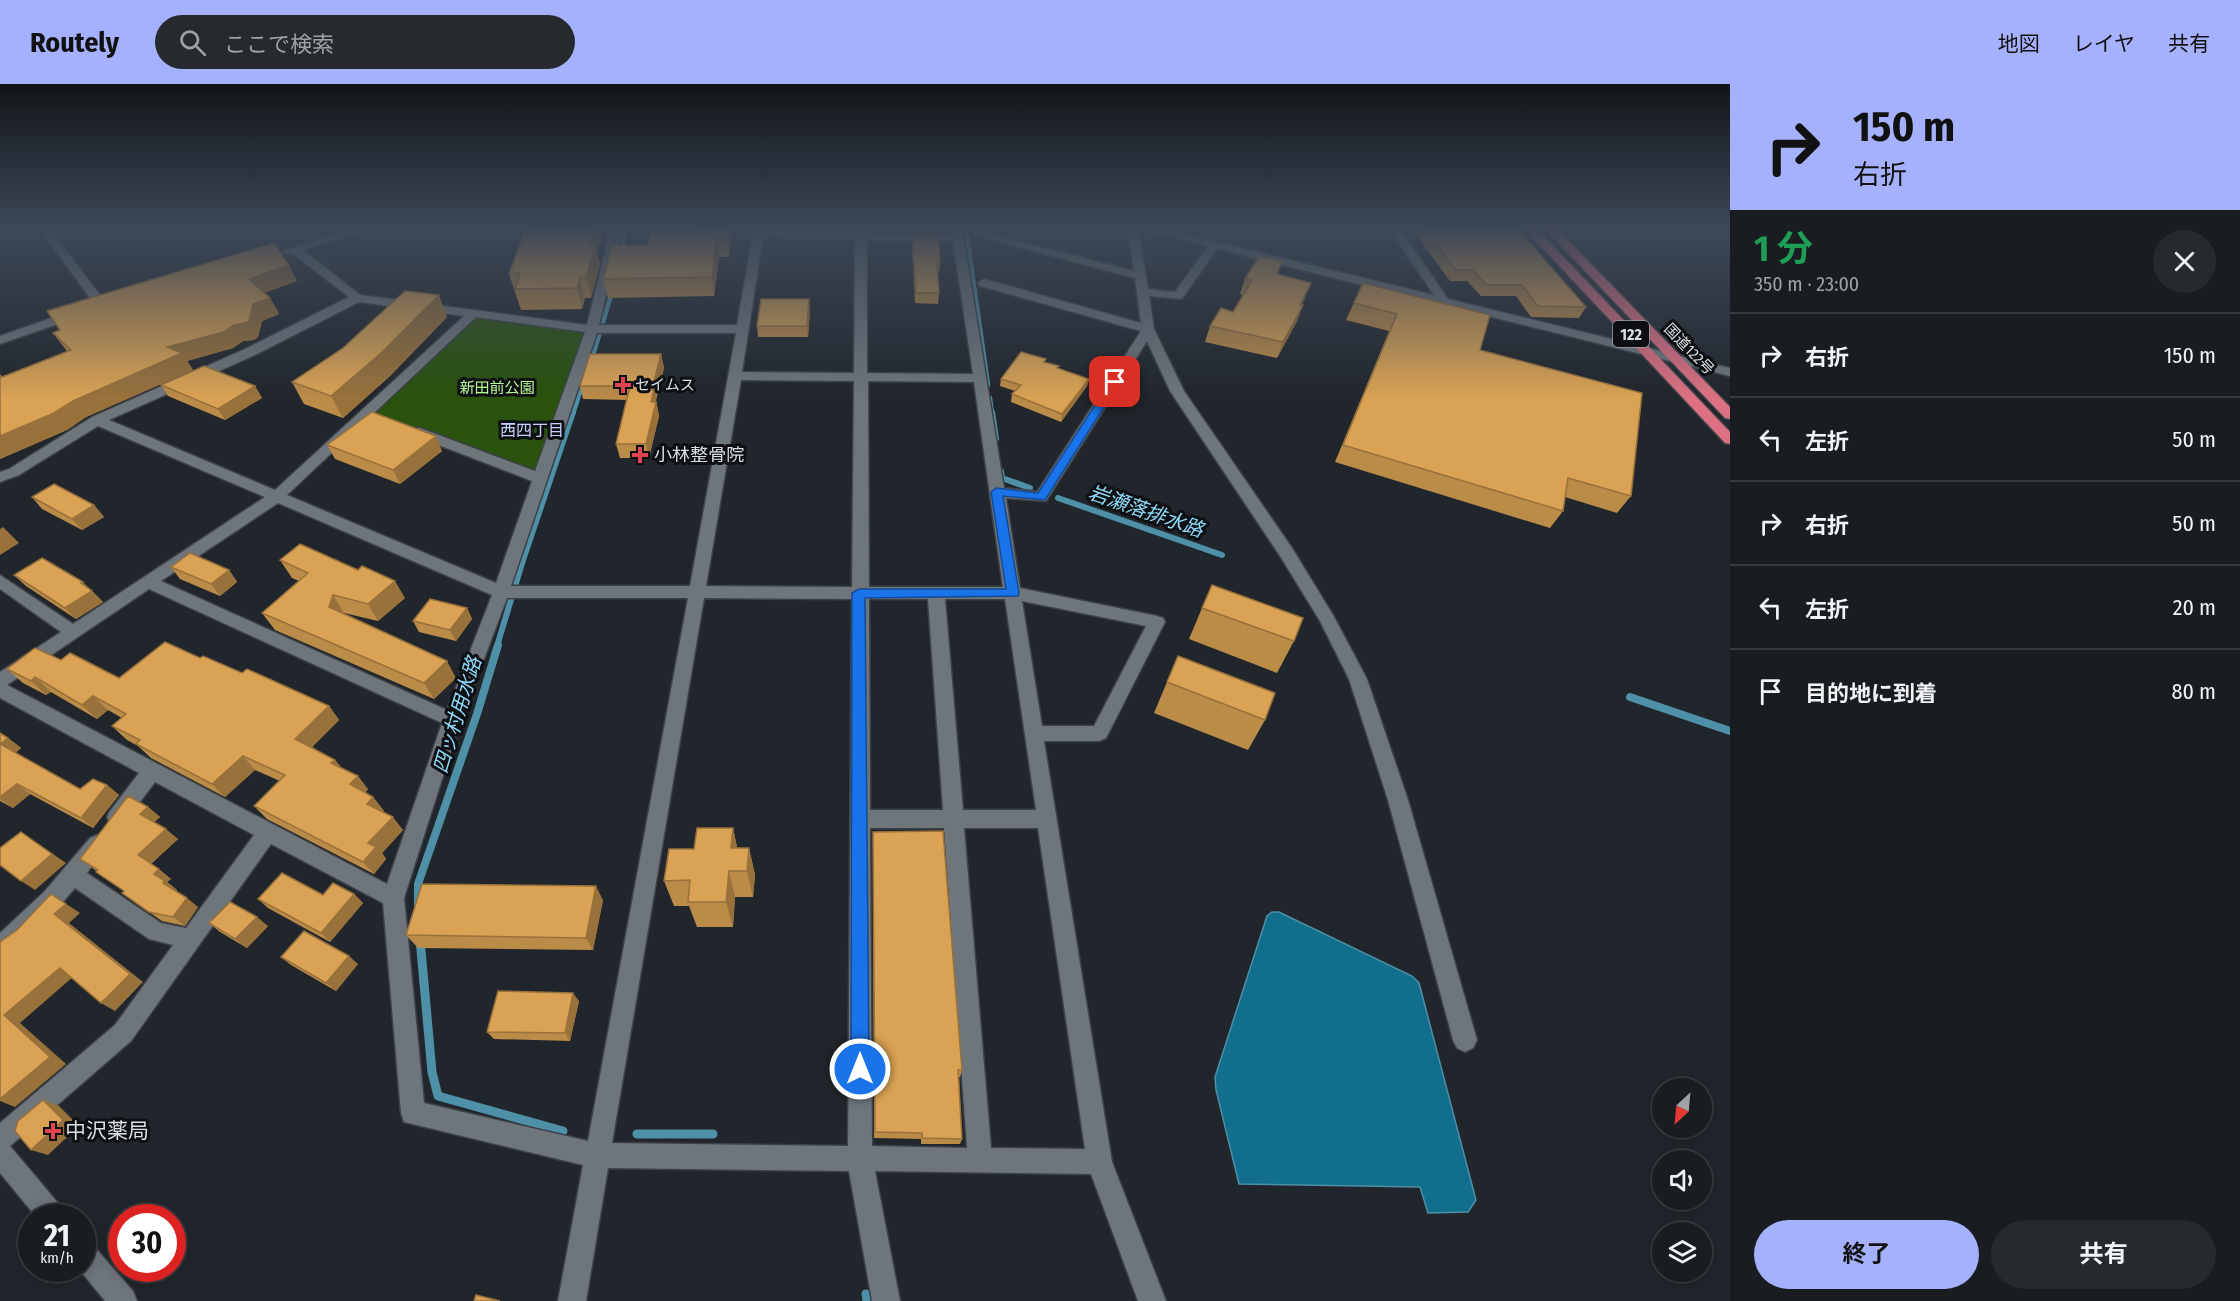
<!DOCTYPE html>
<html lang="ja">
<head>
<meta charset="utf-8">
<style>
  body { margin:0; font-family:"Fira Sans Condensed","Noto Sans JP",sans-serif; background:#26292e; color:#f1f3f6; height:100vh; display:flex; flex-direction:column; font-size:22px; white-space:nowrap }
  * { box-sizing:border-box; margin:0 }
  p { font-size:20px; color:#9fa1a5 }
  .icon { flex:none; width:33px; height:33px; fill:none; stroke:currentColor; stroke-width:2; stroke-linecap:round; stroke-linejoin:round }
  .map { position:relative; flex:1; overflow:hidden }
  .sheet { display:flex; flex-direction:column; background:#191c21; width:510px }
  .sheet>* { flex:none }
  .hud { background:#a5b1fc; color:#111; overflow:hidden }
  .needle { width:39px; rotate:206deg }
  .fabs { position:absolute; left:1652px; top:994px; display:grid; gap:12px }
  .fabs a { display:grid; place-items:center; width:60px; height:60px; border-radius:50%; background:#191c21; box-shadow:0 3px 15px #0003,0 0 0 2px #373a3f; font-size:30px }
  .speed { position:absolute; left:18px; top:1120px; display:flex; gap:12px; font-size:30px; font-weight:700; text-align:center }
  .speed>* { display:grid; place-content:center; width:78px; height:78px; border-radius:50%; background:#191c21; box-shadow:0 3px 15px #0003,0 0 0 2px #373a3f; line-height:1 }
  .speed small { font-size:15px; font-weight:400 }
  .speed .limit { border:9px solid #d22; background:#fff; color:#111 }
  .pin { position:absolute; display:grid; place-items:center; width:51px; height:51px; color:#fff; margin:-26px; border-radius:12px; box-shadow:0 3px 9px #0006 }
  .me { position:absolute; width:66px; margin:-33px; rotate:0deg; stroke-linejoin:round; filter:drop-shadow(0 0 4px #0008) }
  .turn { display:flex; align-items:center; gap:21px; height:126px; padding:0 24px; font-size:27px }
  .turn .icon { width:78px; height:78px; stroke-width:2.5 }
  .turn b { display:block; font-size:42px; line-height:51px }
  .round { display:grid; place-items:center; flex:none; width:63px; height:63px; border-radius:32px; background:#26292e }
  .overview { display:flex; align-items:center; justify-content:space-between; height:102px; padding:0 24px }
  h1 { font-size:36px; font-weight:700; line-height:45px; color:#1e9e55 }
  .primary-button { display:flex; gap:12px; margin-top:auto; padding:12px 24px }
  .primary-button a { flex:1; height:69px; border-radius:36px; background:#a5b1fc; color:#111; font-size:24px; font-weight:700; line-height:69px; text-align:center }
  .primary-button a+a { background:#26292e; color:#f1f3f6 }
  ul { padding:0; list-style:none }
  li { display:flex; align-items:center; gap:18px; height:84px; padding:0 24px; border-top:2px solid #373a3f }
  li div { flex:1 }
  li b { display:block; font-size:22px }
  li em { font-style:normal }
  header { display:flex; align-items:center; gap:36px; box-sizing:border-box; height:84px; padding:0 30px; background:#a5b1fc; color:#111 }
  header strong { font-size:28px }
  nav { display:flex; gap:33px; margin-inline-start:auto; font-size:21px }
  .search { width:420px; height:54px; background:#26292e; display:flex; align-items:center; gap:15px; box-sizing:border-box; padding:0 21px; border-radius:33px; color:#9fa1a5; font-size:22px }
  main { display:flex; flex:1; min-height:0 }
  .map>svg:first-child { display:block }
  .green { fill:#29520d }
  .water { fill:#116e8d; stroke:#4e90a7; stroke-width:1.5 }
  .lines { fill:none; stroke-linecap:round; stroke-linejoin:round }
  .stream-far3 { stroke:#4e90a7; stroke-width:4.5 }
  .stream-far2 { stroke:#4e90a7; stroke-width:6 }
  .stream-far1 { stroke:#4e90a7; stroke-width:8 }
  .stream { stroke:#4e90a7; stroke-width:9 }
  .minor-casing { stroke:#3c4146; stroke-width:3 }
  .highway-casing { stroke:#3c4146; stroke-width:3 }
  .minor { fill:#6e757b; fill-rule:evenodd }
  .highway { fill:#dd7083; fill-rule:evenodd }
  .wall { fill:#bb8b48 }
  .shaded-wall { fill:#98713b }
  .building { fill:#d9a254; stroke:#98713b; stroke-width:1.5 }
  .route { fill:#1a73e8; stroke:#114b97; stroke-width:1.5 }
  .health-dot { fill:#e0444e; stroke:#0d0f12; stroke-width:2 }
  .labels { text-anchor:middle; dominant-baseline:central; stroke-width:6; stroke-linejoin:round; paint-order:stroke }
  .far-street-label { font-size:15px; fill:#dbdfe3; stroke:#0d0f12 }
  .far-poi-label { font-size:15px; fill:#dbdfe3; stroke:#0d0f12; text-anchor:start }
  .far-park-label { font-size:15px; fill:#b7f996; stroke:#0d0f12 }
  .shield { fill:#0d0f12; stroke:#9da1a4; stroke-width:1.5 }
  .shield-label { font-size:16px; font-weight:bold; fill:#dbdfe3 }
  .far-neighbourhood-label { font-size:16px; fill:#c8d0fb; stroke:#0d0f12 }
  .poi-label { font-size:18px; fill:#dbdfe3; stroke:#0d0f12; text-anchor:start }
  .water-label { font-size:20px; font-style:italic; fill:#8fdbfb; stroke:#0d0f12 }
  .near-poi-label { font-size:21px; fill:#dbdfe3; stroke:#0d0f12; text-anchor:start }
</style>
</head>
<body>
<header>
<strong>Routely</strong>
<div class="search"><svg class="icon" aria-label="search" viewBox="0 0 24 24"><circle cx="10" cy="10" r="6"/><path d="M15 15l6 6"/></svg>ここで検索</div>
<nav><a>地図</a><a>レイヤ</a><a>共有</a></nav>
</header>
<main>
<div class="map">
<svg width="1730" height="1217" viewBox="0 0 1730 1217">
  <rect width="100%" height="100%" fill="#21262c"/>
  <path class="green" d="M473,230l119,15 -53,149 -171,-65z"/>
  <path class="water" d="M1272,828h7l133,64 7,7 57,217 -8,12 -40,1 -8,-26 -181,-3 -23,-94 -1,-13 52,-161z"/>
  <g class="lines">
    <path class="stream-far3" d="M966,144l22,157
      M621,168l5,-24
      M591,278l22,-73
      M990,314l2,16
      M573,330l10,-31"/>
    <path class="stream-far2" d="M992,328l4,27
      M1001,387l1,7 28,10
      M1058,414l164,57
      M497,562l26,-86 50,-148"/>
    <path class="stream-far1" d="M1630,613l100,34
      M418,823v-23l59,-170 21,-69"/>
    <path class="stream" d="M420,855l12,133 6,24 125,35
      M637,1050h76
      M866,1210l1,7"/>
    <defs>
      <path id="minor" d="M39,144h10l57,75v6h-8z
        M356,144h17l-70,22 57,45 227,30 24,-97h11l-23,97h138l17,-97h10v3l188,4v-7h10l42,260 33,4 104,-161 -161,-45 -2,-3 6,-4 157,44 -6,-45 -163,-43v-4l4,-1 158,41 -7,-43h11l10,61 27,3 33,-46 -65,-16 -1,-2h17l275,67 -46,-67h11l49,71 282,69v8l-513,-127 -35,50 -33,-3 5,33 30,62 108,157 41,67 34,64 41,121 69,240 -4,8 -8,4 -8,-4 -4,-8 -65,-240 -39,-121 -29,-58 -40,-65 -110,-165 -23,-50 -101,160 -40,-3 14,90 137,28 6,2 2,4 -59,116 -7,3h-55l68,421 54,139h-28l-47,-127 -216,-3 25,130h-28l-23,-130 -241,-3 -22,133h-28l25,-136 -179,-43 -3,-9 -18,-210 -112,-59 -140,197 -121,105 53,63 4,9h-30l-37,-45v-50l115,-98 58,-80 -24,-6 -74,-51c-19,22 -49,59 -75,69v-24l44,-41 46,-54 7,-3 7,3 3,6 -20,29 74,50 25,5 68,-93 -99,-53 -31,41 -7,3 -7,-3 -3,-6 3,-6 29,-38 -139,-75v-26l61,-40 -61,-43v-14l73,49 192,-127 -167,-71 -79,49 -19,7v-10l9,-3 83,-52 153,-68 104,-52 -57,-44 -4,1 -6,-3zM763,153l92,2 -1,134 -112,-1zM867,156l86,1 20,133 -106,-1zM359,218l105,14 -189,174 -166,-70 146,-65zM476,233l109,15 -50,139 -115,-43h-10l-2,3 2,3 122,47 -36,102 -209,-88zM597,249h139l-46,253h-179zM741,296l113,1 -2,206 -146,-1zM868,297l106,1 29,205h-134zM278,419l214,92 -45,115 -286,-129zM149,505l293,134 -55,161 -380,-199zM507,514h181l-100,543 -164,-38 -20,-205 57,-178zM704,514l148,1 -4,547 -236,-3zM869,515h59l15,211h-73zM945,515h60l31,211h-73zM1022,517l124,25 -52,100h-52zM870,744h74l23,320 -95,-2zM964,744h74l47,321 -94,-1z
        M77,225l4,1 2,3 -2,3 -81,28v-8z
        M82,1155l9,4 42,48 4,10h-32l-26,-32h3z"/>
      <path id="highway" d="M1524,144h12l194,204v12l-5,-1z
        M1544,144h12l174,179v12l-5,-1z"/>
    </defs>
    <use href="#minor" class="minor-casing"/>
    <use href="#highway" class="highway-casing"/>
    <use href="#minor" class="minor"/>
    <use href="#highway" class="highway"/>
  </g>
  <path class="wall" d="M695,144h36v5l-2,24h-10l-5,39 -106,2 -5,-19 44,-34 47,-14z
    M1411,144h106l69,79 -7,11 -48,-1 -15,-21h-35l-14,-15h-17z
    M602,153l-5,16 3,11 -9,34h-6l-3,11 -61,1 -12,-36z
    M912,153l28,26 -1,10h-2l2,20 -1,11 -23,-1 -3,-56z
    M1279,190l26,24 -3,7h1l-6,16 -20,37 -72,-16 5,-16 23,-14 10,-17 -3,-1 5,-15z
    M297,197l-33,12 6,5 9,16 -17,7 -4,16 -4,3 -11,1 -10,7 -46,13 6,9 -107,47 -19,13 -67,29 2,-82 65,-26 -14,-18z
    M1363,199l117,67 151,146 -14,17 -52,-16 -2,14 -13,17 -215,-66 54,-131 -43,-11z
    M809,215l1,12 -2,26h-50l-1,-11z
    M447,233l-57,59 -47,42 -39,-14 -12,-22z
    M661,270l3,14 -8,32 3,16 -10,42h-29l-4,-14 11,-44 -44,-1 -3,-13z
    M1046,275l-1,3 13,7 31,10 -2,7 -26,36 -50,-20 1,-8 3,-3 -15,-5 1,-7z
    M161,301l94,1 7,12 -37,22 -57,-24z
    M327,361l115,6 -42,33 -65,-25z
    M32,413l62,8 10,12 -22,13 -40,-21z
    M280,476l125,38 -27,23 -34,-8v1l112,64 -22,21 -159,-69 -13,-17 37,-32 -7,-3z
    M171,483l58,3 8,12 -17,14 -40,-17z
    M14,491l76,14 13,13 -27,17 -50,-33z
    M467,524l5,11 -16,22 -37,-9 -6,-11z
    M1202,524l92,33 -17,32 -88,-34z
    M200,574l42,15 87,33 10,14 -27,27 23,13 6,8 27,21 -3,4 8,4 11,14 -2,1 21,18 -21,23 4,6 -12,15 -107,-55 -13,-13 26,-25 -25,-11 -30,27 -74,-39 -13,-12 -11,-6 -15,-14 10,-8 -14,-8 -11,9 -46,-27 -5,3 -23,-12 -16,-14 54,-9 58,18z
    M1167,598l98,38 -17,30 -94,-37z
    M0,649l8,5 13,10 -6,5 65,36 27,-4 12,10 -26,33 -63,-34 -17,14 -13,-7z
    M148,723l12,10 -6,5 24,17 -27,25 20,15 -4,3 10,8 -1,2 22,15 -13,19 -23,-5 -40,-28 2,-2 -44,-32z
    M733,744l4,20h12l6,27 -2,22h-18l-2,30h-36l-8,-21h-15l-10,-25z
    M873,748l89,238 -2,7h-1l3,62 -2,5h-39v-5l-47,-1z
    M354,810l9,9 -33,39 -62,-34 -10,-9 65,-4z
    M603,816l-10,50 -175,-2 -12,-13z
    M209,839l59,3 -21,22 -27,-16z
    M281,873l77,7 -22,27 -45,-26z
    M579,917l-9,40 -76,-2 -7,-7z"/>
  <path class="shaded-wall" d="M594,144h6l2,9 -5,16 3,11 -9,34 -5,-21 4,-33z
    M728,144h3v5l-2,24 -2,-19z
    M717,154l2,19 -5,39 -2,-19z
    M289,181l8,16 -40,14 -8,-16z
    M580,194l5,20 -3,11 -5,-21z
    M1311,199l-6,15 -11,22 6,-15z
    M439,211l8,22 -57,59 -47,42 -12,-22z
    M270,214l9,16 -17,7 -4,16 -4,3 -11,1 -10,7 -46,13 6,9 -107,47 -19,13 -67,29v-23l73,-35 94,-54 86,-43z
    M809,215l1,12 -2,26 -1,-11z
    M1303,221l-6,16 -20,37 6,-16z
    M661,270l3,14 -8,32 3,16 -10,42 -3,-14 6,-54z
    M1089,295l-2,7 -26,36 1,-8z
    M255,302l7,12 -37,22 -7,-11z
    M436,352l6,15 -42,33 -7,-14z
    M94,421l10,12 -22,13 -10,-11z
    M3,443l16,16 -19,12v-26z
    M229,486l8,12 -17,14 -9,-12z
    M395,497l10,17 -27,23 -10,-17z
    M83,498l20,20 -27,17 -11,-11 16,-25z
    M333,511l11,18 -4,11 -11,-17z
    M467,524l5,11 -16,22 -6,-11z
    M447,577l9,17 -22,21 -10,-16z
    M35,593l16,15 -5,3 -15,-14z
    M93,612l15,14 -11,9 -15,-14z
    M329,622l10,14 -33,33 -11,-14z
    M8,654l13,10 -8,7 -13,-11z
    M243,672l12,14 -30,27 -13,-13z
    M335,676l11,13 -15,-10z
    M358,692l10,13 -8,9 -10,-14z
    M17,700l13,10 -17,14 -13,-9v-2z
    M107,701l12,10 -26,33 -12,-10z
    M373,713l11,14 -7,6 -10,-13z
    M148,723l12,10 -8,7 -12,-10z
    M393,733l10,13 -21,23 4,6 -12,15 -11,-12 5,-19z
    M733,744l6,28 -8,-8z
    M166,745l12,10 -28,25 -12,-9z
    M21,748l45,31 -31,27 -14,-9z
    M749,764l6,27 -2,22 -6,-26z
    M159,785l12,10 -4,3 10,8 -2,3 -12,-10 -9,-9z
    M729,787l6,26 -2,30 -7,-25z
    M596,802l7,14 -10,50 -7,-12z
    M51,810l29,19 -11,10 74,59 -28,29 -14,-8 -47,-89z
    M354,810l9,9 -33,39 -9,-9z
    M187,814l11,9 -13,19 -12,-9z
    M257,833l11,9 -21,22 -12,-9z
    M349,872l9,8 -22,27 -10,-8z
    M60,884l14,8 -54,47 46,41 -51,43 -15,-6 4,-86z
    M573,909l6,8 -9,40 -5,-8z
    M43,1016l16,6 20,20 -31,29 -17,-5z"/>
  <path class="building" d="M526,144h68l-4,16h5l-9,33 -6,1 -3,10 -62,1 5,-16 -11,1z
    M695,144h33l-1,10h-10l-5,39 -109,2 9,-34h35l4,-14h43z
    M1424,144h93l69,79 -48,-1 -16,-21h-35l-14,-15h-17z
    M912,153l27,1 1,25h-3l2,30h-23z
    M274,159l15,22 -40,14 21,19 -17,6 -4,17 -4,2 -11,2 -10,7 -57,15 15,6 -109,48 -19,12 -54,23v-61l2,2 69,-27 -18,-17 7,-3 -13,-19z
    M1259,172l24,5 -6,13 34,9 -11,22h3l-20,37 -73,-16 11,-18 12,4 19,-32 -7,-1z
    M1363,199l127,32 -10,35 162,43 -11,103 -63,-18 -5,33 -220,-66 54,-131 -43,-11z
    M405,207l34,4 -59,59 -49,42 -39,-14 51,-34z
    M761,215h48l-2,27h-50z
    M1021,268l25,7 -2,3 15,4 -2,2 32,11 -27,35 -50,-20 9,-9 -20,-6z
    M590,270h71l-9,36h2l-3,12h5l-10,42h-30l14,-58h-50z
    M204,282l51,20 -37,23 -57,-24z
    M372,328l64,24 -43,34 -66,-25z
    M54,400l40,21 -22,14 -40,-22z
    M300,460l58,26 4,-4 33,15 -27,23 -35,-9 -4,12 118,54 -23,22 -162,-70 46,-40 -28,-13z
    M190,469l39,17 -18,14 -40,-17z
    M42,474l41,24 -2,1 11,8 -27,17 -51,-33z
    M1212,501l91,33 -9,23 -92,-33z
    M430,515l37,9 -17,22 -37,-9z
    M165,558l35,16 3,-2 39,17 5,-4 82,37 -34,33 40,21 -4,3 27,13 -8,8 23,13 -6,7 26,13 -25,26 8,4 -13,15 -109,-56 31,-31 -42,-19 -31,28 -76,-40 4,-4 -28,-14 14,-12 -33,-18 -11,9 -47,-28 -4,4 -24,-12 28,-21 26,12 9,-7 49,25z
    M1178,572l97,37 -10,27 -98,-38z
    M0,649l8,5 -8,6z
    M0,660l80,45 13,-10 14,6 -26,33 -64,-34 -17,13z
    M128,712l20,11 -8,7 26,15 -28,26 21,14 -5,5 11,7 -2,2 24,15 -14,19 -24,-5 -27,-19 2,-2 -28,-19 2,-2 -18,-11z
    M697,744h36l-2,20h18l-2,23h-18l-3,31h-38l2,-22 -26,1 5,-32h25z
    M943,747l19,239h-4l4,69 -40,-1v-5l-47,-1 -2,-300z
    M21,748l31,22 -31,27 -21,-16v-17z
    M282,789l41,22 10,-12 21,11 -33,39 -63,-34z
    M422,800l174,2 -10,52 -180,-3z
    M51,810l15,10 -12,10 76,60 -29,29 -41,-35 -56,47 46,42 -50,42v-157l17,-12z
    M230,818l27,15 -22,22 -26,-16z
    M304,847l45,25 -23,27 -45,-26z
    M498,907l75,2 -8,40 -78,-1z
    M43,1016l20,20 -32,30 -16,-19 3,-10z
    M476,1211l24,6h-26z"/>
  <linearGradient id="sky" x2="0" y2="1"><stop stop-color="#121518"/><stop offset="0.46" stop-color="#3d4756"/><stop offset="1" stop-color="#3d4756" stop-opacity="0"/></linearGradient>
  <rect width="1730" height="314" fill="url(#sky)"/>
  <path class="route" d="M1115,295l5,3 -75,118 -42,-4 16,97 -1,3 -153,2 4,471 -3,6 -6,3 -7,-3 -2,-6 1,-476 7,-4h147l-15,-97 5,-4 42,5 72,-111z"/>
  <g class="health-dot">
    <path d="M620 292h6v6h6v6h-6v6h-6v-6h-6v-6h6z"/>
    <path d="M637 362h6v6h6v6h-6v6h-6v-6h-6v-6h6z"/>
    <path d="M50 1038h6v6h6v6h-6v6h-6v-6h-6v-6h6z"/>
  </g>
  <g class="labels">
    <g class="far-street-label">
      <text transform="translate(1689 265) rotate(46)">国道122号</text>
    </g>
    <g class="far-poi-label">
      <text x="635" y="301">セイムス</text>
    </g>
    <g class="far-park-label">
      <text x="497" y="304">新田前公園</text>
    </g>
    <rect class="shield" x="1613" y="237" width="36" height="26" rx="4.5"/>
    <g class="shield-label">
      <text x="1631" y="250">122</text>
    </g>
    <g class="far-neighbourhood-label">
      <text x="532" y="346">西四丁目</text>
    </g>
    <g class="poi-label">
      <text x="654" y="371">小林整骨院</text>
    </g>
    <g class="water-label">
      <text transform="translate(1146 427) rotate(19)">岩瀬落排水路</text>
      <text transform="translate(457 631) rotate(-73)">四ッ村用水路</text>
    </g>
    <g class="near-poi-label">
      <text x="65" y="1047">中沢薬局</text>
    </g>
  </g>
</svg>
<div class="fabs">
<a><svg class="needle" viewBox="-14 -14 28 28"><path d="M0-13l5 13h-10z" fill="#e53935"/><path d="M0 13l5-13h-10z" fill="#9fa1a5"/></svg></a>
<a><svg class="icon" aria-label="sound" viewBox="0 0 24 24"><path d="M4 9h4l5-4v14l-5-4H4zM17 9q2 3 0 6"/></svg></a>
<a><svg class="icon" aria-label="layers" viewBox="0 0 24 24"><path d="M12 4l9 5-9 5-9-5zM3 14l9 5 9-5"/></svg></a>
</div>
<div class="speed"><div>21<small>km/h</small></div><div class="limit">30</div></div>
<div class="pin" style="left:1115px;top:298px;background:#d93025"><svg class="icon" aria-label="arrive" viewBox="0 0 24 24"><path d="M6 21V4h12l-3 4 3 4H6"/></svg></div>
<svg class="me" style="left:860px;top:985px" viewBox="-20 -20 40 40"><circle r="17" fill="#1a73e8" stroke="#fff" stroke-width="3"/><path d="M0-11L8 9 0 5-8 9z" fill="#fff"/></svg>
</div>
<section class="sheet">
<div class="hud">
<div class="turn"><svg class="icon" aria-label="right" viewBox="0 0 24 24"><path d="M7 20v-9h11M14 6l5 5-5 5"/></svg><div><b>150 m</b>右折</div></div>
</div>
<div class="overview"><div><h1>1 分</h1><p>350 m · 23:00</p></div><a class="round"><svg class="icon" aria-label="close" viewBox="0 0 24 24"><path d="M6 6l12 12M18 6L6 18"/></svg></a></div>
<ul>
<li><svg class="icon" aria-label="right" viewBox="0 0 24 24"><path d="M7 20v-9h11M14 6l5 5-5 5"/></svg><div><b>右折</b></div><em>150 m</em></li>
<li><svg class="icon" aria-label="left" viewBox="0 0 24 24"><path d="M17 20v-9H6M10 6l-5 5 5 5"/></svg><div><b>左折</b></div><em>50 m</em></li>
<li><svg class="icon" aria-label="right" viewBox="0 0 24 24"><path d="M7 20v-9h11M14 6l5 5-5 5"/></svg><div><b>右折</b></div><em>50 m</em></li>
<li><svg class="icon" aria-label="left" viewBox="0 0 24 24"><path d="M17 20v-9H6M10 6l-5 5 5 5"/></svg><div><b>左折</b></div><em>20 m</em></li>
<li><svg class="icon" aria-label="arrive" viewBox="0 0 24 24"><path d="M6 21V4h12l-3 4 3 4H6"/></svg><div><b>目的地に到着</b></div><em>80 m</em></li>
</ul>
<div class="primary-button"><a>終了</a><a>共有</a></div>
</section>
</main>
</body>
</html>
